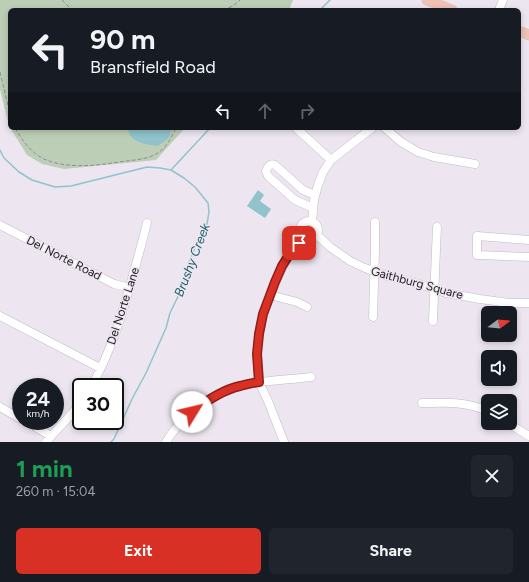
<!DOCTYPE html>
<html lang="en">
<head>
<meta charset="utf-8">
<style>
  body { margin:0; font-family:Figtree,sans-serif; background:#20242c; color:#f1f3f6; height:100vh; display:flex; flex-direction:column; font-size:15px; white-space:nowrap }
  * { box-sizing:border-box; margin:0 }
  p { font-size:13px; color:#9ea1a6 }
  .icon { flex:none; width:22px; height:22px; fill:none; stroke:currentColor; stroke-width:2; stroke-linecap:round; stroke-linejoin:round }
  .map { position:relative; height:442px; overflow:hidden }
  .side { display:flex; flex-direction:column; background:#171b24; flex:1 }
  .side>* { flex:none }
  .guide { position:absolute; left:8px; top:8px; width:513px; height:122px; border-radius:6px; box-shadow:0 2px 6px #0003; background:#171b24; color:#f1f3f6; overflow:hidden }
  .needle { width:26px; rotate:74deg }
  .buttons { position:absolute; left:481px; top:306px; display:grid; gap:8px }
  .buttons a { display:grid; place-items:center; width:36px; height:36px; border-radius:6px; background:#171b24; box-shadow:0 2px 6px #0003; font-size:20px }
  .speed { position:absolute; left:12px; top:378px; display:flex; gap:8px; font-size:20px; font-weight:700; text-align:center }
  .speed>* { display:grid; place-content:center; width:52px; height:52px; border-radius:50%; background:#171b24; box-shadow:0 2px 6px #0003; line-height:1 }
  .speed small { font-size:10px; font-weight:400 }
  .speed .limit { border:2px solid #111; border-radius:6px; background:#fff; color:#111 }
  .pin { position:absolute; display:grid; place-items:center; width:34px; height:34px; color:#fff; margin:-17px; border-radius:8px; box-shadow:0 2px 6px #0006 }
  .me { position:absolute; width:44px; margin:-22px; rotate:54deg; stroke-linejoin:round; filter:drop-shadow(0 0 3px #0008) }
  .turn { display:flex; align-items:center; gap:14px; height:84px; padding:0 16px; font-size:18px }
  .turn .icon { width:52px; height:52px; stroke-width:2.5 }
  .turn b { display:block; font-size:28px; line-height:34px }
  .lanes { display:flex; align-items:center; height:38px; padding:0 16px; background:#0003; justify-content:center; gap:20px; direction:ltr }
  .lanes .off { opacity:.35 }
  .round { display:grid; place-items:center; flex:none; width:42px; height:42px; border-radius:6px; background:#20242c }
  .summary { display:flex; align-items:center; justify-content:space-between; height:68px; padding:0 16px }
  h1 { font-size:24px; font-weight:700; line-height:30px; color:#1e9e55 }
  .action { display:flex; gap:8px; margin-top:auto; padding:8px 16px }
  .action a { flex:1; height:46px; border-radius:6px; background:#d93025; color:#fff; font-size:16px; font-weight:700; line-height:46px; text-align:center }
  .action a+a { background:#20242c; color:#f1f3f6 }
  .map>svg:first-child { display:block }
  .green { fill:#bdceb7 }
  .water { fill:#90c3cb }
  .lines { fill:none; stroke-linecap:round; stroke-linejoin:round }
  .stream { stroke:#90c3cb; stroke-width:1.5 }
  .minor-casing { stroke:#c1bac5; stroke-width:9 }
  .major-casing { stroke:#cac9ca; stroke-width:11 }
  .path { stroke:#928d95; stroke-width:1; stroke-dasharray:4 2; stroke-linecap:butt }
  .minor { stroke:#fff; stroke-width:8 }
  .major { stroke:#efc2b5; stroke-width:10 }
  .route-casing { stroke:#8d1f18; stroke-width:10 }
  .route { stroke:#d93025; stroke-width:7 }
  .labels { text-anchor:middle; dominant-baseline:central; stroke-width:3; stroke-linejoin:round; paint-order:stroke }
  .street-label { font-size:12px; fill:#232024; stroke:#ede6f1 }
  .water-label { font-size:13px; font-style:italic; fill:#1c606a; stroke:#ede6f1 }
</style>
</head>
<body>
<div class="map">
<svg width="529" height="442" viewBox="0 0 529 442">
  <rect width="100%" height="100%" fill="#ede6f1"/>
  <path class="green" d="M0,0h293l-4,10h-279v118h175l-29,32 -92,9 -22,-5 -15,-9 -18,-29 -9,-37z"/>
  <path class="water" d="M128,128h44l-3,10 -11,8c-12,-2 -29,-3 -30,-18z
    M258,190l6,5 -4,6 11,8 -6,9 -18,-12z"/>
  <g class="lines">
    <path class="stream" d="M320,10l10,-10
      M0,150l4,8 15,14 13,8 23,7 16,-1 76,-19 13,1 11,2 13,8 11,9 13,16 1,9 -2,12 -10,19 -11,26 -2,15 -14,29 -4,15 -20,45 -14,26 -18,40 -3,3
      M171,170l39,-42"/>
    <defs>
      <path id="minor" d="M499,10l4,-10
        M296,128l35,32
        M385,128l16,14 17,10 16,5 41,7
        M313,208l-18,-8 -27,-24 -2,-5c2,-5 4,-8 9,-6l28,25 12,5
        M300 230a9 9 0 1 1 18 0a9 9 0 1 1-18 0Z
        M312,222l2,-22 4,-15 5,-13 8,-12 41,-32
        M0,225l114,59 16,4
        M316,234l14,13 20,14 15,7 25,9 29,7 27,9 34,6 29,4h20
        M529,240l-52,-4v19l52,2
        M270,295l27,7 10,5
        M0,316l100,52
        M373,317l2,-66v-29
        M433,321l4,-94
        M91,387c16,-28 27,-59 36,-91 7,-24 14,-49 20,-73
        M422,403c25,0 43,-2 66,8
        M0,407l21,12
        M25,421l26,15
        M508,423l21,13
        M46,442l20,-22 15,-17
        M166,442c15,-25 46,-49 74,-56 24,-6 47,-6 71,-9
        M284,442l-16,-41 -9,-19 -2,-28 2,-20 4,-20 12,-32 12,-23 16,-22"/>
      <path id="major" d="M427,0l25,10
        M519,31l10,4"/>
    </defs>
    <use href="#minor" class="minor-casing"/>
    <use href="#major" class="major-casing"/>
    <path class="path" d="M62,0l10,10
      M192,10h16
      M223,10l10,-4 7,-6
      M0,72l10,42
      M15,128c8,13 15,24 29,31 25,11 56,6 82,2 10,-1 21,-2 30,-7 10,-5 15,-16 20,-26"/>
    <use href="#minor" class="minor"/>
    <use href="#major" class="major"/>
  </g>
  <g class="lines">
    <defs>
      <path id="route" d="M192,412c14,-11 30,-22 48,-26 6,-2 13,-3 19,-4l-2,-28 2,-20 4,-20 12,-32 7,-16 5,-8 12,-15"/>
    </defs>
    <use href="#route" class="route-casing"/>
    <use href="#route" class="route"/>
  </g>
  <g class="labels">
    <g class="street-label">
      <text transform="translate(64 258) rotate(27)">Del Norte Road</text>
      <text transform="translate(417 283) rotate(15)">Gaithburg Square</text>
      <text transform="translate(123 306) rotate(-72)">Del Norte Lane</text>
    </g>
    <g class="water-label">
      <text transform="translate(192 260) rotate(-69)">Brushy Creek</text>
    </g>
  </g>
</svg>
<div class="buttons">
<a><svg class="needle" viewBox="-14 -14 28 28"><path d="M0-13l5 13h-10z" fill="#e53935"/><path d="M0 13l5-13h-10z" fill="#9ea1a6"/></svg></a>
<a><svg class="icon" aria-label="sound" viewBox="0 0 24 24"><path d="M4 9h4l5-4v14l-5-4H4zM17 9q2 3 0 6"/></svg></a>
<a><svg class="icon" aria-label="layers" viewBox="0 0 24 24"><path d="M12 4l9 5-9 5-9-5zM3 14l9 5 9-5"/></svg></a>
</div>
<div class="speed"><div>24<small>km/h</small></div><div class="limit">30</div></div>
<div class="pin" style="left:299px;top:243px;background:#d93025"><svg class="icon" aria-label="arrive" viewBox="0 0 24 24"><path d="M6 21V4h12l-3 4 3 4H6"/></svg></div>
<svg class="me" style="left:192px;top:412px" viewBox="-20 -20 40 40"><circle r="19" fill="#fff"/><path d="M0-13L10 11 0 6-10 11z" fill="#d93025"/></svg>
<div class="guide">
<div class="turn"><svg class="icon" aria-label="left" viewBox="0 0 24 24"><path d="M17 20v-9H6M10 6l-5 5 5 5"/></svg><div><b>90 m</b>Bransfield Road</div></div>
<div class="lanes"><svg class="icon" aria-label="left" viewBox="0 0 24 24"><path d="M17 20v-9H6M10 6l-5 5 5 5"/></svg><svg class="icon off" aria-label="ahead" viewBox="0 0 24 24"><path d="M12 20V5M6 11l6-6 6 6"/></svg><svg class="icon off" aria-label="right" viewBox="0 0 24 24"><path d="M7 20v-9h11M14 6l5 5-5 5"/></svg></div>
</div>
</div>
<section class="side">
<div class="summary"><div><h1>1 min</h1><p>260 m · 15:04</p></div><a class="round"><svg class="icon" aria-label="close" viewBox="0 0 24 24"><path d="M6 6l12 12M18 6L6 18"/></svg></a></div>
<div class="action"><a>Exit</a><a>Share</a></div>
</section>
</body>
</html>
